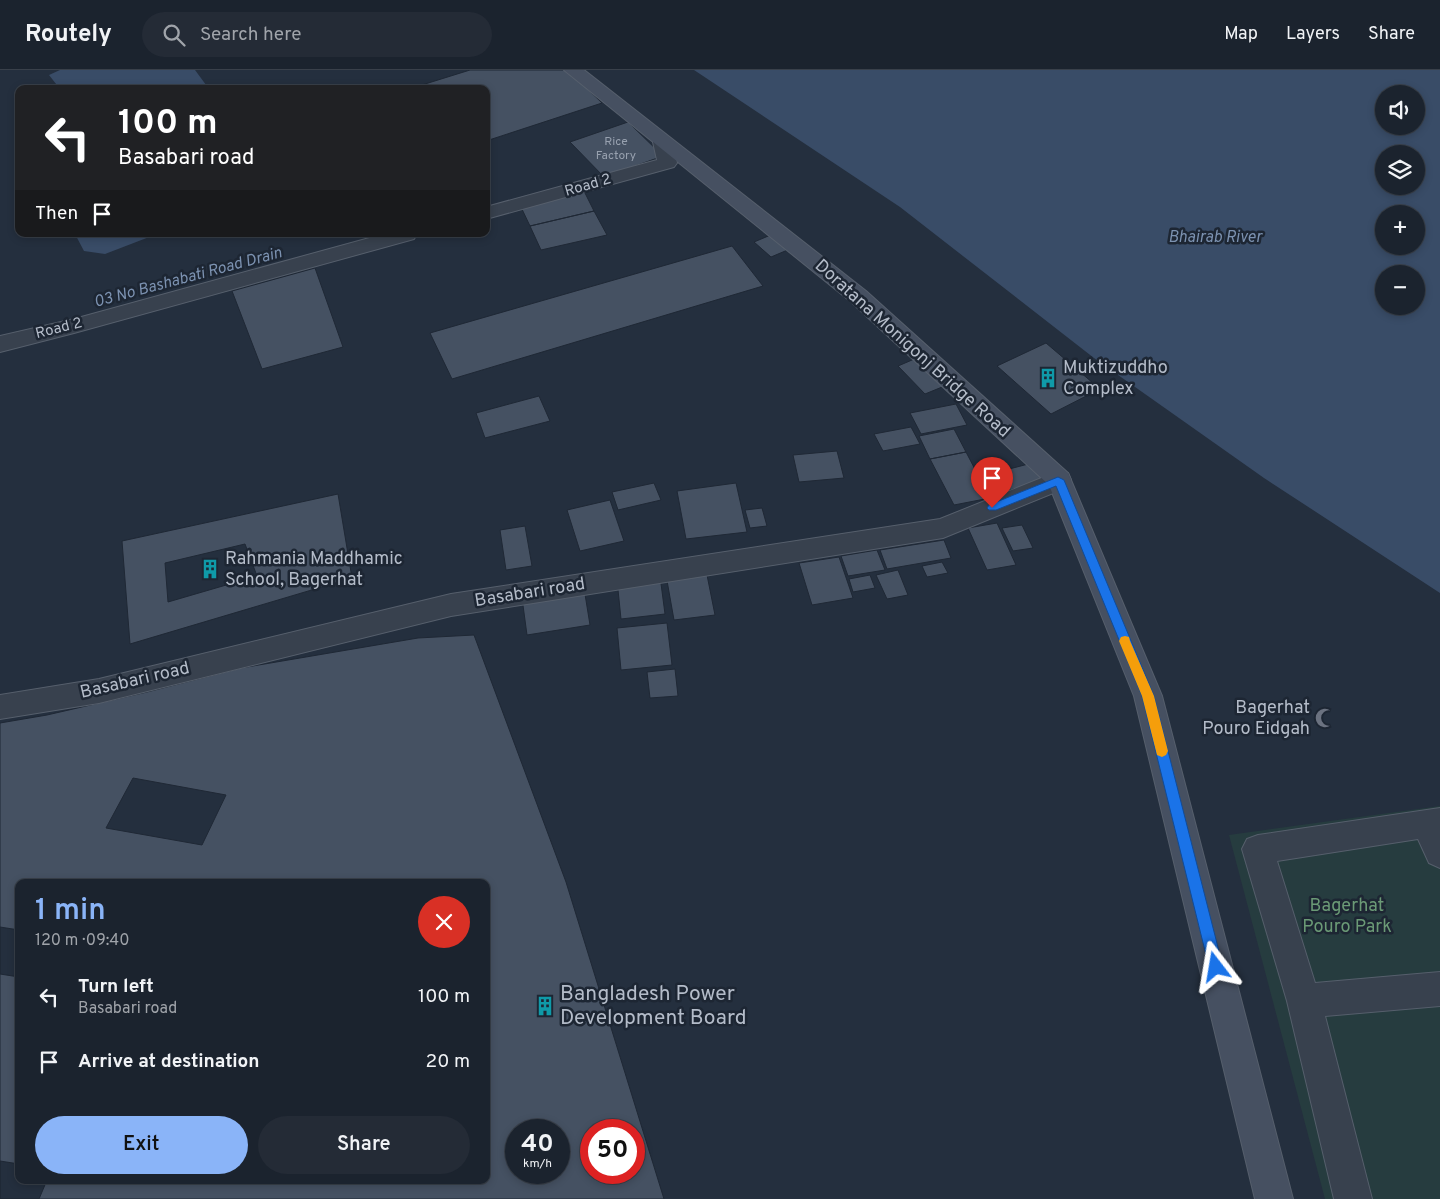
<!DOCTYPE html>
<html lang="en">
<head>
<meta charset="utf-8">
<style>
  body { margin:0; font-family:Overpass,sans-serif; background:#242b36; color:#f1f3f6; height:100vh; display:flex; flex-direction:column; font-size:19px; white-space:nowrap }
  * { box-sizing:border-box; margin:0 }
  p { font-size:16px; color:#a0a4aa }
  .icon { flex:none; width:28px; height:28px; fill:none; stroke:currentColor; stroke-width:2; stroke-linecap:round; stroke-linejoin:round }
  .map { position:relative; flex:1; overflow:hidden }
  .panel { position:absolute; left:15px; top:809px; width:475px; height:305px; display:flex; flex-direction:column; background:#1b232e; border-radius:10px; box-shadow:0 2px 8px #0003,0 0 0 1px #39404a }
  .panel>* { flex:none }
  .hud { position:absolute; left:15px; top:15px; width:475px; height:152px; border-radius:10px; box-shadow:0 2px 8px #0003,0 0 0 1px #39404a; background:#202124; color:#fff; overflow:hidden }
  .tools { position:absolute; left:1375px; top:15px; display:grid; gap:10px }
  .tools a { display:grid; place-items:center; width:50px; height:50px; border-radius:50%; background:#1b232e; box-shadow:0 2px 8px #0003,0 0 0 1px #39404a; font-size:25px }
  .speed { position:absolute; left:505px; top:1049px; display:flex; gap:10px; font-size:25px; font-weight:700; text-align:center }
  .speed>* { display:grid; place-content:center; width:65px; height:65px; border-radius:50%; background:#1b232e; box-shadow:0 2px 8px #0003,0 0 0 1px #39404a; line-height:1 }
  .speed small { font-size:12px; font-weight:400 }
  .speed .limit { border:8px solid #d22; background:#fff; color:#111 }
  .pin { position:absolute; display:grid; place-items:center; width:42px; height:42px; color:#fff; margin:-51px -21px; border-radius:50% 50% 50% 0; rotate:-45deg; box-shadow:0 0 5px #0007 }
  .pin .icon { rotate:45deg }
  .me { position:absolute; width:55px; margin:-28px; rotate:346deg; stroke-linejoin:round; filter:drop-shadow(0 0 4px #0008) }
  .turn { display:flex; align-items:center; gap:18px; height:105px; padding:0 20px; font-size:22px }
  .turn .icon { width:65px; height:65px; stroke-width:2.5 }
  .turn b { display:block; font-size:35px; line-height:42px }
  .then { display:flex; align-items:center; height:48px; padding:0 20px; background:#0003; gap:10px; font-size:19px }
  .round { display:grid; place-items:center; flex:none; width:52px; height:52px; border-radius:26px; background:#242b36 }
  .headline { display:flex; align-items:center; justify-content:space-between; height:85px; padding:0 20px }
  h1 { font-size:30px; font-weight:600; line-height:38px; color:#8ab4f8 }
  .cta { display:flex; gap:10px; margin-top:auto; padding:10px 20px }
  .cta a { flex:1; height:58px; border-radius:30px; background:#8ab4f8; color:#111; font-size:20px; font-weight:600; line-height:58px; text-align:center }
  .cta a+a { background:#242b36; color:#f1f3f6 }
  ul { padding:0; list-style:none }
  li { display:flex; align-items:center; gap:15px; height:65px; padding:0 20px }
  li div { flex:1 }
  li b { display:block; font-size:19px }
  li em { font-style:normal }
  header { display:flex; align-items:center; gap:30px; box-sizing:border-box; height:70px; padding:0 25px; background:#1b232e; border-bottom:1px solid #39404a }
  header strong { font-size:24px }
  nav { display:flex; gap:28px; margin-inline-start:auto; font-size:18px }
  .search { width:350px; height:45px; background:#242b36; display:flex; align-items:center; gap:12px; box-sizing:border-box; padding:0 18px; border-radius:28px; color:#a0a4aa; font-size:19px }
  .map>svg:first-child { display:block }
  .green { fill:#263c3f }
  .water { fill:#394c67; fill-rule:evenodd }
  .building { fill:#455162; stroke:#1f2835; fill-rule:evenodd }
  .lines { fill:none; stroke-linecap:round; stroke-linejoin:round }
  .pedestrian-casing { stroke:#565f6c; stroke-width:2 }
  .minor-casing { stroke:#565f6c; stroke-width:2 }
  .secondary-casing { stroke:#565f6c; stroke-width:2 }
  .pedestrian { fill:#38414e; fill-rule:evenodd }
  .minor { fill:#38414e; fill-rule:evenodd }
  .secondary { fill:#465061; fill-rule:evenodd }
  .route { fill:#1a73e8; stroke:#114b97 }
  .slow { fill:#f59e0b }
  .labels { text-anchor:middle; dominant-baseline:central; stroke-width:5; stroke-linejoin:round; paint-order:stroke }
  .far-number-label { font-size:12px; fill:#98a1af }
  .far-street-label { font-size:15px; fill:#b4bcc9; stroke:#1d2633 }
  .far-water-label { font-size:16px; font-style:italic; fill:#7c92b1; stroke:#1d2633 }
  .street-label { font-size:18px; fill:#b4bcc9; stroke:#1d2633 }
  .poi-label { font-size:18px; fill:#b4bcc9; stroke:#1d2633; text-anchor:start }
  .park-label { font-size:18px; fill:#6b9a76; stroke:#1d2633 }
  .near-poi-label { font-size:21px; fill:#b4bcc9; stroke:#1d2633; text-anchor:start }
</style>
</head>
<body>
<header>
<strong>Routely</strong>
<div class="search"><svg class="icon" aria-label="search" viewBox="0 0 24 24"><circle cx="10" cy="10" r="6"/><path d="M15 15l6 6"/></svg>Search here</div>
<nav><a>Map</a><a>Layers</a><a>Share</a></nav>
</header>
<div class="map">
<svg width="1440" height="1129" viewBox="0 0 1440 1129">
  <rect width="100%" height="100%" fill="#242f3e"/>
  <path class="green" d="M1440,736v393h-115l-96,-364z"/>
  <path class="water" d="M60,0h135l14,19h-149l-11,-14z
    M694,0h746v523l-176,-115 -170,-120 -194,-151zM1384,24h32v32h-32zM1384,84h32v32h-32zM1384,144h32v32h-32zM1384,204h32v32h-32z
    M75,164h82l-52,20 -21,-3z"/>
  <path class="building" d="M470,0h98l34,33 -116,38v-52h-77z
    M628,52l35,34 -59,21 -34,-35z
    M584,121l10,20 -64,15 -10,-21z
    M594,141l13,24 -66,15 -11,-24z
    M773,164l17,15 -19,8 -17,-15z
    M732,176l31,40 -311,93 -22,-46z
    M315,198l28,79 -81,22 -30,-78z
    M1046,273l54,46 -49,25 -54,-48z
    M919,287l28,28 -22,9 -27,-28z
    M539,326l11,25 -65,17 -9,-25z
    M956,334l11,21 -46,9 -11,-21z
    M911,357l9,17 -37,7 -9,-17z
    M954,359l12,23 -36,7 -11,-23z
    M837,381l7,27 -45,4 -6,-27z
    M966,382l24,46 -36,7 -24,-46z
    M1036,392l12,18 -46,12 -12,-18z
    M654,413l7,17 -43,10 -6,-18z
    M736,413l11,49 -61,7 -9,-48z
    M338,424l14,84 -222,66 -8,-103z
    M610,430l14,41 -44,10 -13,-41z
    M762,438l5,18 -17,2 -5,-18z
    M997,453l19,42 -29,5 -19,-42z
    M1022,455l11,23 -20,3 -11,-23z
    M525,456l7,40 -26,4 -6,-40z
    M944,470l7,18 -64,11 -7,-19z
    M245,474l12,32 -89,26 -3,-39z
    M877,480l8,20 -37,6 -7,-20z
    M839,487l14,41 -41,7 -13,-42z
    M942,492l6,11 -21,4 -5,-11z
    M706,500l9,45 -41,5 -8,-45z
    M898,500l10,25 -21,4 -11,-24z
    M870,505l5,13 -22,4 -4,-13z
    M660,506l5,38 -44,5 -4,-39z
    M584,518l6,37 -63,10 -5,-37z
    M667,553l5,42 -51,5 -4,-42z
    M474,565l92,247 98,317h-664v-476l47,-8 100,-23 94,-24 177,-30zM19,812h467v298h-467zM516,1060h43v42h-43zM591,1060h43v42h-43z
    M675,599l3,27 -28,2 -3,-26z
    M133,708l93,17 -24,50 -96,-17z
    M0,857l19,3v47l-19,-3z
    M0,1091l19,3v16h28l-8,19h-39z"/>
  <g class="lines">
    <defs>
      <path id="pedestrian" d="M1440,738v60l-11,-5 -11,-24 -141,22 38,122 125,-11v34l-115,10 47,183h-38l-47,-198 -45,-152 5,-10 11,-4z"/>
      <path id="minor" d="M663,66l7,2 3,4 4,21 -3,4 -188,52v-12l171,-47 -4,-18 3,-4z
        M384,164h33l-3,5 -340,94 -74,19v-16l74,-17z
        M1059,401l9,2 3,7 -3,7 -125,51 -492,78 -352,87 -99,16v-24l99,-16 352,-85 489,-75z"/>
      <path id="secondary" d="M564,0h20l282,221 202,182 94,223 131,503h-38l-121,-503 -85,-211 -199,-184z"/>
    </defs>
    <use href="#pedestrian" class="pedestrian-casing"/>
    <use href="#minor" class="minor-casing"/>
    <use href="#secondary" class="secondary-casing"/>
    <use href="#pedestrian" class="pedestrian"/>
    <use href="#minor" class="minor"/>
    <use href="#secondary" class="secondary"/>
  </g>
  <path class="route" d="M1058,407l6,3 90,216 69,271 -2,5 -5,2 -5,-2 -2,-5 -67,-271 -86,-210 -60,24h-7l-2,-2 2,-3z"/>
  <path class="slow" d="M1125,566l4,1 1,4 24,55 14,55 -2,4 -4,2 -5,-2 -1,-4 -14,-55 -23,-55 2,-4z"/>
  <defs>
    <symbol id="building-bare" viewBox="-9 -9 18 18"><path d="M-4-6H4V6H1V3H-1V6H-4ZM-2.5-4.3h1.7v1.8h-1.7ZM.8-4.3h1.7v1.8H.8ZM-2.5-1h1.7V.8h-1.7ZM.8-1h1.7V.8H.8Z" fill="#0f9aa8" stroke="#1d2633" stroke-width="2.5" paint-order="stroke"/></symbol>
    <symbol id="mosque-bare" viewBox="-9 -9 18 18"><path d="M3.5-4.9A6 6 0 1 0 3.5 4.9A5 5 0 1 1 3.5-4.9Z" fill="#6b7280" stroke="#1d2633" stroke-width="2.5" paint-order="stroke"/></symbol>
  </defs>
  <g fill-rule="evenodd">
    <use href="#building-bare" x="1034" y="294" width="28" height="28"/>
    <use href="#building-bare" x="196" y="485" width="28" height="28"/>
    <use href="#mosque-bare" x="1311" y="634" width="28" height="28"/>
    <use href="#building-bare" x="531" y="922" width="28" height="28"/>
  </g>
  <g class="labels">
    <g class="far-number-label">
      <text x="616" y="72">Rice<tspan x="616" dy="14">Factory</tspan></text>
    </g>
    <g class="far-street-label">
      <text transform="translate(588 116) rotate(-16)">Road 2</text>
      <text transform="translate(59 259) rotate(-14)">Road 2</text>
    </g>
    <g class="far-water-label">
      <text x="1215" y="168">Bhairab River</text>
      <text transform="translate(188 208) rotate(-15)">03 No Bashabati Road Drain</text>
    </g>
    <g class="street-label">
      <text transform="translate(912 279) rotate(42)">Doratana Monigonj Bridge Road</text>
      <text transform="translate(530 523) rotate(-9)">Basabari road</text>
      <text transform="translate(135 611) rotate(-13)">Basabari road</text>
    </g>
    <g class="poi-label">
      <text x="1063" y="298">Muktizuddho<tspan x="1063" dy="21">Complex</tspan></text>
      <text x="225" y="489">Rahmania Maddhamic<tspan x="225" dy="21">School, Bagerhat</tspan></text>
      <text x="1310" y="638" text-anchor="end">Bagerhat<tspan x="1310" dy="21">Pouro Eidgah</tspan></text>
    </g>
    <g class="park-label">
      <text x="1347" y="836">Bagerhat<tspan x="1347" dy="21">Pouro Park</tspan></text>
    </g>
    <g class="near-poi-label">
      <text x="560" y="924">Bangladesh Power<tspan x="560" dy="24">Development Board</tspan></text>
    </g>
  </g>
</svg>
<div class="tools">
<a><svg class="icon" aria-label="sound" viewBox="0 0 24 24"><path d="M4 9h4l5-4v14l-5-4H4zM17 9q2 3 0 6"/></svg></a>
<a><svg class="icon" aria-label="layers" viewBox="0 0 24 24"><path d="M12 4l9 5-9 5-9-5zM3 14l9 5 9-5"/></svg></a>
<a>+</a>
<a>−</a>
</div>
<div class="speed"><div>40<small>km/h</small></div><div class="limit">50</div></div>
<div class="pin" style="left:992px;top:438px;background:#d93025"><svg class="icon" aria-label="arrive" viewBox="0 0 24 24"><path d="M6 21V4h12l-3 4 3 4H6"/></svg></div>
<svg class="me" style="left:1216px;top:897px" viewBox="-20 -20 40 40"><path d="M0-17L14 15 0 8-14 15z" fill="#1a73e8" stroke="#fff" stroke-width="4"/></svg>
<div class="hud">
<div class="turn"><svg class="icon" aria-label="left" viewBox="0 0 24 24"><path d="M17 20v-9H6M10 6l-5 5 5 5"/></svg><div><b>100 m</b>Basabari road</div></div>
<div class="then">Then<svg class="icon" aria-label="arrive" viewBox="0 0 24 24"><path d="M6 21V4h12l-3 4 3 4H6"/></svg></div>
</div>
<section class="panel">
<div class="headline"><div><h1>1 min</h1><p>120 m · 09:40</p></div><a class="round" style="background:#d93025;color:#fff"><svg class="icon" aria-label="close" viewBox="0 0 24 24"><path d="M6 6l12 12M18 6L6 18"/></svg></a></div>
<ul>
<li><svg class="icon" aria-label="left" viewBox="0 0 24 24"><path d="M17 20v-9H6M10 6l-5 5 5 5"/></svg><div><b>Turn left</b><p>Basabari road</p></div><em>100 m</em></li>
<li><svg class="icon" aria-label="arrive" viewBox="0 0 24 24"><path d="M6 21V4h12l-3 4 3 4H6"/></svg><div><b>Arrive at destination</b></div><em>20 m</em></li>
</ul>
<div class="cta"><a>Exit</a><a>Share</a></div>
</section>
</div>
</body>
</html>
